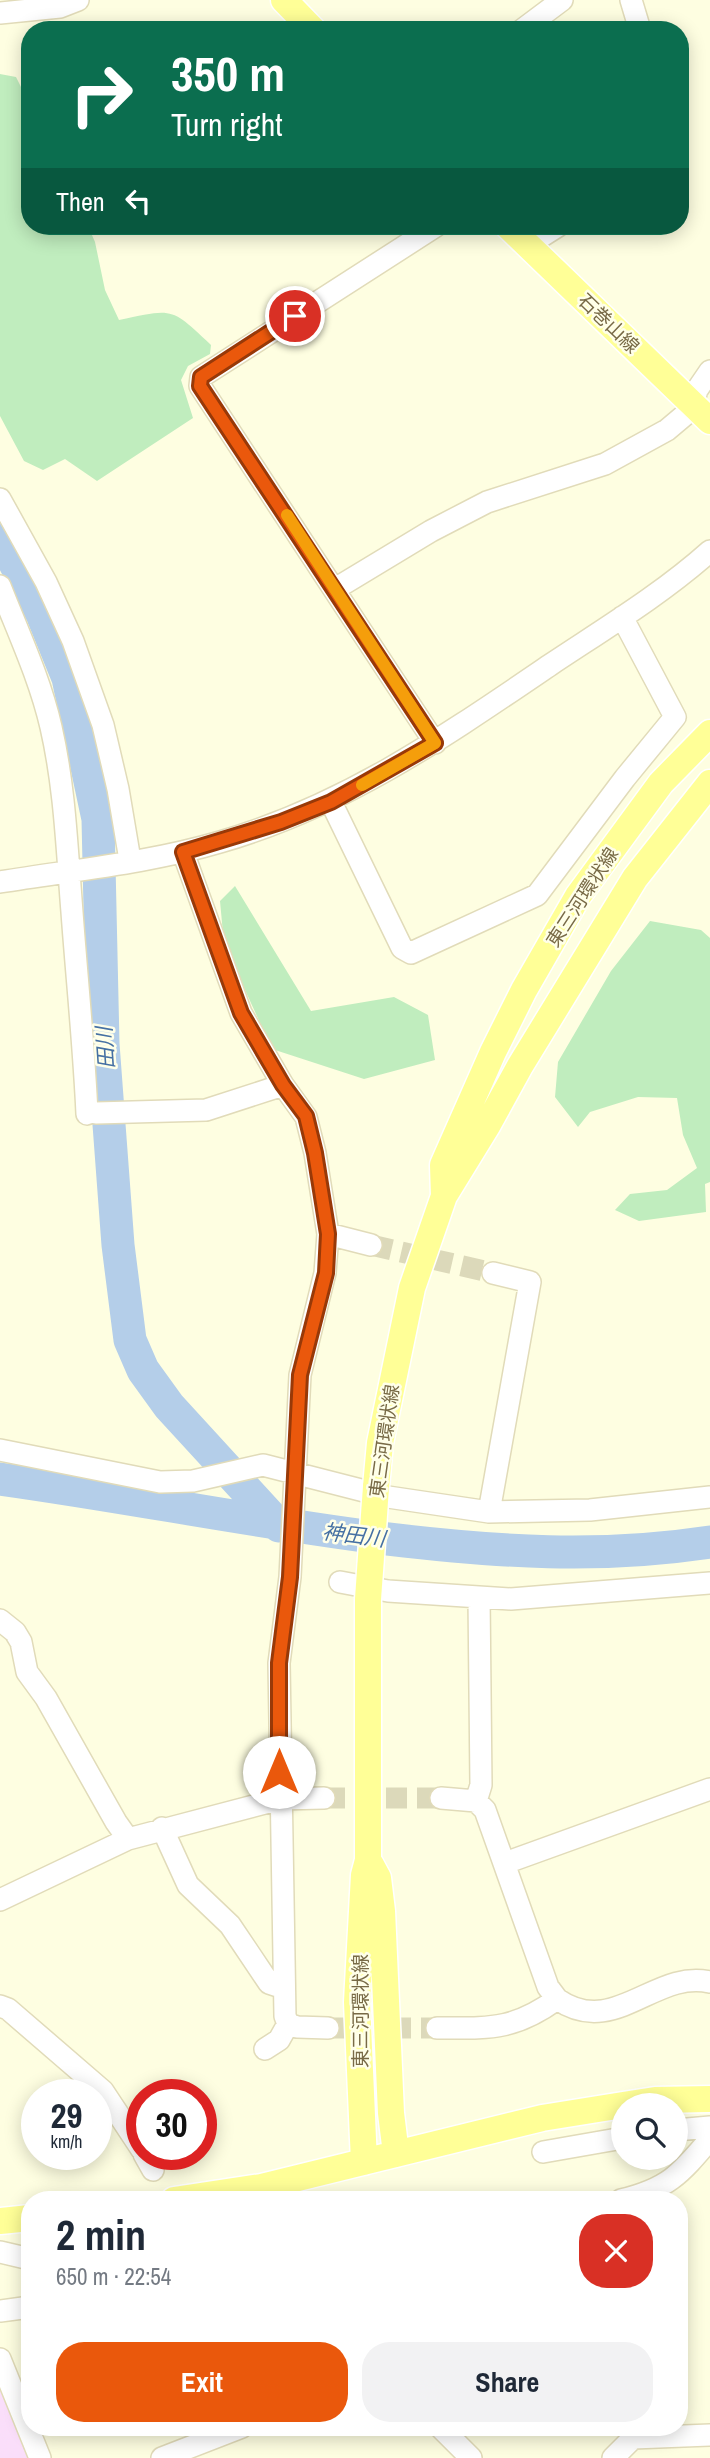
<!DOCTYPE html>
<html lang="en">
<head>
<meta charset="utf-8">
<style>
  body { margin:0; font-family:"Archivo Narrow","Noto Sans JP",sans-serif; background:#f2f2f3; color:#1f2937; height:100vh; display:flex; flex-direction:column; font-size:26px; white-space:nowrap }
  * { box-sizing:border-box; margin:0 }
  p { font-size:23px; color:#747a83 }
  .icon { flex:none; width:38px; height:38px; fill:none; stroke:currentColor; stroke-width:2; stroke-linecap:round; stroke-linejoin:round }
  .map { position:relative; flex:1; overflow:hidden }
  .panel { position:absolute; left:21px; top:2191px; width:667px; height:245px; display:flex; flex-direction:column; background:#fff; border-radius:28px; box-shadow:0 4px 18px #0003 }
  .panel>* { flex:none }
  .hud { position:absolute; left:21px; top:21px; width:668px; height:214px; border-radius:28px; box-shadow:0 4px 18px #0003; background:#0b6e4f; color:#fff; overflow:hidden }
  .tools { position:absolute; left:611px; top:2093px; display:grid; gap:14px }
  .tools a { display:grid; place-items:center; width:77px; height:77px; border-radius:50%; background:#fff; box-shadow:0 4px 18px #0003; font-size:35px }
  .speed { position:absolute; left:21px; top:2079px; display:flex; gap:14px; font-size:35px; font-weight:700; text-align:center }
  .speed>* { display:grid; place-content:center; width:91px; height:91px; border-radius:50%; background:#fff; box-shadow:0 4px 18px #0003; line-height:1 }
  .speed small { font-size:18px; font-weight:400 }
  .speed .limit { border:10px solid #d22; background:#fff; color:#111 }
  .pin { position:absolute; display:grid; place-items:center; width:60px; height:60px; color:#fff; margin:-30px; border:4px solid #fff; border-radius:50%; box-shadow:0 2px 7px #0007 }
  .me { position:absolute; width:77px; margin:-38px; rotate:0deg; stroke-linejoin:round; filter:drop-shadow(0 0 5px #0008) }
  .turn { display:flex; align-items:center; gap:24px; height:147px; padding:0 35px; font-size:32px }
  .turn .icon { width:91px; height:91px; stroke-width:2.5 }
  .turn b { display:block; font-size:49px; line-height:60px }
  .then { display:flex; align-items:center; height:66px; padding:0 35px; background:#0003; gap:14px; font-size:26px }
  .round { display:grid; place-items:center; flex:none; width:74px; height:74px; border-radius:28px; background:#f2f2f3 }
  .head { display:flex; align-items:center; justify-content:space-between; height:119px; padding:0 35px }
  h1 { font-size:42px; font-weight:700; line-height:52px }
  .button { display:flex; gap:14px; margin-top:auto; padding:14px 35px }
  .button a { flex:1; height:80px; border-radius:28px; background:#ea580c; color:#fff; font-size:28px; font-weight:700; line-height:80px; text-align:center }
  .button a+a { background:#f2f2f3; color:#1f2937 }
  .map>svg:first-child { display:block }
  .education { fill:#fadefa }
  .green { fill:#c0edbe }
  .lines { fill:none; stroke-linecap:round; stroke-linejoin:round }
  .river { stroke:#b4cee9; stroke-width:33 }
  .minor-tunnel { stroke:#dcd9ba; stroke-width:21; stroke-dasharray:21 10; stroke-linecap:butt }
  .minor-casing { stroke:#e1dbb9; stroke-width:24 }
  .major-casing { stroke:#fff; stroke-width:29 }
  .minor { stroke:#fff; stroke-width:21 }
  .major { stroke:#ffff97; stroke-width:26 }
  .major-bridge-casing { stroke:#fff; stroke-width:29; stroke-linecap:butt }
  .major-bridge { stroke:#ffff97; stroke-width:26 }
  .route-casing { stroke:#983908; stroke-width:18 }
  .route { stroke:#ea580c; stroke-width:12 }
  .slow { stroke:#f59e0b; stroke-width:12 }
  .labels { text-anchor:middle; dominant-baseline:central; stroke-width:5; stroke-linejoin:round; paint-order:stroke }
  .street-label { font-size:19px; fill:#786a46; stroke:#ffffe9 }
  .water-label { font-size:21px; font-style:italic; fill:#4570a3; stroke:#ffffe9 }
</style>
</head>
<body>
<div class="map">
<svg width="710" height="2458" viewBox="0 0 710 2458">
  <rect width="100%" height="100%" fill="#fefee1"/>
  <path class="education" d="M0,2383l30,75h-30z"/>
  <path class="green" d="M0,74l16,3 14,28v121h58l7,16 10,48 14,30c54,-11 51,-14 92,25l-1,9 -22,12 -7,14 12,38 -96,63 -32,-22 -22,11 -19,-9 -24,-45z
    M235,886l76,125 83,-14 34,18 7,45 -71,19 -92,-30 -48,-105 -4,-43z
    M650,921l51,9 9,8v244l-5,2 1,28 -67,9 -24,-11 15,-16 37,-4 30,-22 -14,-33 -6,-37 -39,-1 -48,15 -12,15 -23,-30 3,-35 53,-91z"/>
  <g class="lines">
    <path class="river" d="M0,535l42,79 26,64 30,141 5,225 15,201 12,95 13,30 26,36 110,120
      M0,1479c130,18 258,44 388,60 111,13 210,20 322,3"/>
    <path class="minor-tunnel" d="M371,1245l122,28
      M324,1798h117
      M328,2028h109"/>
    <defs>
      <path id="minor" d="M631,0l9,30
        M0,13l60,-6 18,-7
        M522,30l40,-30
        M528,245l30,-19
        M0,499l46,83 27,59 30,84 15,64 12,71
        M0,586c18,46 40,93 51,141 14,61 16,123 21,185 5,68 12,135 15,202
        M335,589l96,-58 56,-29 118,-38 62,-34 19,-16 7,-10 4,-14 13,-19
        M435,743l-235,-357 1,-9 235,-151
        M331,802l71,146 9,5 126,-58 88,-117 50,-61 -53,-100
        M183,852l58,161 42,72 23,32 9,36 13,81 -3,39 -25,102 -10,202 -11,86 6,353 3,8 9,3 31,1
        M0,882c73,-12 149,-19 220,-40 125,-36 224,-105 330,-177 54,-36 112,-71 160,-114
        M96,1113l110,-3 77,-25
        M328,1234l43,11
        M0,1450l160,32 33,-1 70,-16 125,32 101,15 101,-2 120,-13
        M489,1512l41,-230 -37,-9
        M340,1582l48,9 123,8 199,-16
        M479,1597l2,188 -5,16 9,9 63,177 9,12
        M0,1620l15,12 6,10 6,30 19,26 70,124 12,17 152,-40 44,-1
        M441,1798l35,3
        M162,1828l26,57 42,40 39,58 15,5
        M505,1863l205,-74
        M0,1900l128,-61
        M0,2006l8,3 95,82 39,59
        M437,2028c51,0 76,3 120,-29 57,40 98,-30 153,-17
        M265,2049l14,-9 9,-16
        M676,2130l34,-3
        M543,2152l80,-14
        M144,2154l9,16
        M621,2200c46,-11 59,-25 89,-61
        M0,2252l30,7
        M0,2311l30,-4
        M0,2359l40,99
        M440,2427l31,31
        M162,2458l80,-31
        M613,2458l20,-20 77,-3"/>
      <path id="major" d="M284,0l29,30
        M508,226l202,195
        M444,1196l-1,-31 50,-113 31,-62 54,-94 83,-113 49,-50
        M376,1487l4,-44 32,-155 32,-92 43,-70 33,-60 115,-188 75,-95
        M371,1865l7,13 4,33 9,202 5,41
        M623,2105l32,-5 55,-1
        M364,2162l-7,-160 7,-127 4,-15v-261
        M174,2200l87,-13 281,-69 81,-13
        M0,2221l30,-3"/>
    </defs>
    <use href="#minor" class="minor-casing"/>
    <use href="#major" class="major-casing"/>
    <use href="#minor" class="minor"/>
    <use href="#major" class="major"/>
    <defs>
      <path id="major-bridge" d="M368,1599l8,-112"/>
    </defs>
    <use href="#major-bridge" class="major-bridge-casing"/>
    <use href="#major-bridge" class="major-bridge"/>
  </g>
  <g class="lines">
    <defs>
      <path id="route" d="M279,1772v-109l11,-86 10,-202 26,-102 2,-39 -13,-81 -9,-37 -23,-31 -42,-72 -58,-161 98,-30 50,-20 104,-59 -235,-357 1,-9 94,-61"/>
    </defs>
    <use href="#route" class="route-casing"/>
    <use href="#route" class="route"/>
    <path class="slow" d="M287,515l148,228 -73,42"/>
  </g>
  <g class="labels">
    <g class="street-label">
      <text transform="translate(609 323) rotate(44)">石巻山線</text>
      <text transform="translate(582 897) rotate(-57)">東三河環状線</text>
      <text transform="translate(384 1441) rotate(-82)">東三河環状線</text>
      <text transform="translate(360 2011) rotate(-90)">東三河環状線</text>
    </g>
    <g class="water-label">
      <text transform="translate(105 1048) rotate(-94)">田川</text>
      <text transform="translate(354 1535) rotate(7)">神田川</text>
    </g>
  </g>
</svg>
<div class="tools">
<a><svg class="icon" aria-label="search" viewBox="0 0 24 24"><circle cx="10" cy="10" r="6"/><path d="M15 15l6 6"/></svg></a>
</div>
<div class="speed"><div>29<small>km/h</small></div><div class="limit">30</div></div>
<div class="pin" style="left:295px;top:316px;background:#d93025"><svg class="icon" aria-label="arrive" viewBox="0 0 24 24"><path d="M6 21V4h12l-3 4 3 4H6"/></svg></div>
<svg class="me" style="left:279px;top:1772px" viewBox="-20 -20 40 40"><circle r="19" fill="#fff"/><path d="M0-13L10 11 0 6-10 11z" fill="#ea580c"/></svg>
<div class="hud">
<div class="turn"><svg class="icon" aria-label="right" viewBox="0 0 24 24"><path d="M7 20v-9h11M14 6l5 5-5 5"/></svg><div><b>350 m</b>Turn right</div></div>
<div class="then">Then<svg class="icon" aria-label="left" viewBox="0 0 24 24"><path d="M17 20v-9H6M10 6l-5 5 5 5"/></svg></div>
</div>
<section class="panel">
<div class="head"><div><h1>2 min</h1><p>650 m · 22:54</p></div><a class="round" style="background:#d93025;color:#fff"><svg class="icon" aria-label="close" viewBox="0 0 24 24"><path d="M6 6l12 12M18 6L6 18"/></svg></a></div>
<div class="button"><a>Exit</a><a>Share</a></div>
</section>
</div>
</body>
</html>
